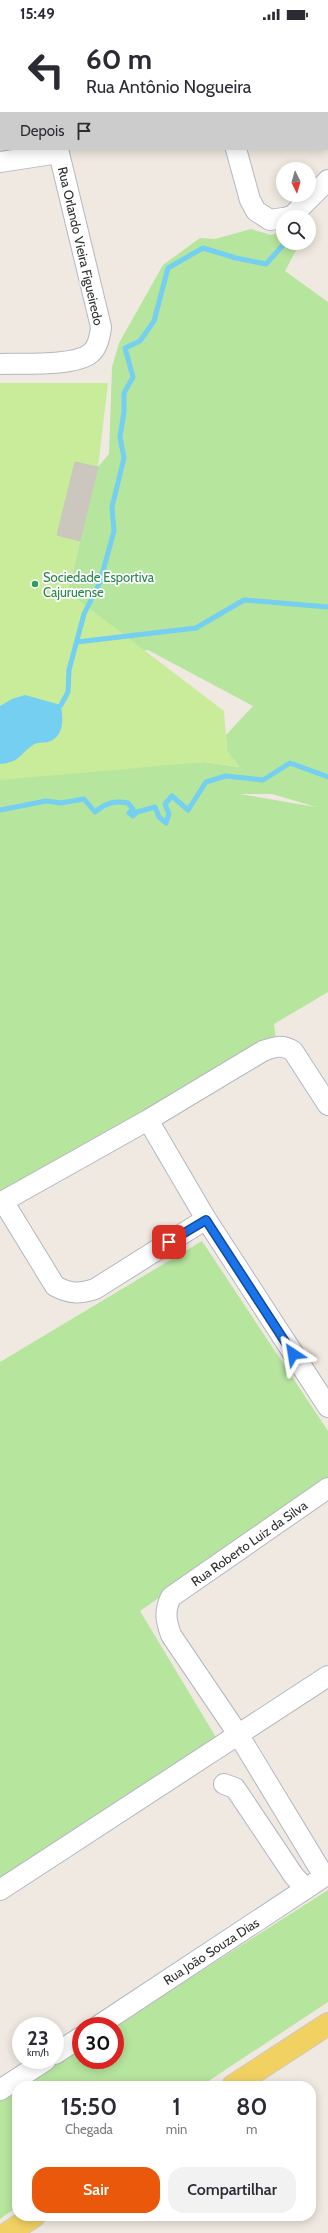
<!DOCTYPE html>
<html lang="pt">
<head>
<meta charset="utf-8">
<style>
  body { margin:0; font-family:Cabin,sans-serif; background:#f2f2f3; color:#2b2b33; height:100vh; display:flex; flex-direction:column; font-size:15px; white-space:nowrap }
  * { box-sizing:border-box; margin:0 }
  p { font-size:13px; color:#7c7c81 }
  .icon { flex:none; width:22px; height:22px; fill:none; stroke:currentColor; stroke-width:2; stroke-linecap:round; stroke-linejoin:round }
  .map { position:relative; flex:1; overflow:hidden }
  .drawer { position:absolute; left:12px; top:2053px; width:304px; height:140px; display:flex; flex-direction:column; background:#fff; border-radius:16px; box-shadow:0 2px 10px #0003 }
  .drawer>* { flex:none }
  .hud { position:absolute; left:0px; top:0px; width:328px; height:122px; box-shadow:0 2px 10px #0003; background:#fff; color:#2b2b33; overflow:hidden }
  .needle { width:26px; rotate:175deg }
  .buttons { position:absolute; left:276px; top:134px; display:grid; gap:8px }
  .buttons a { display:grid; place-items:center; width:40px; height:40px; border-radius:50%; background:#fff; box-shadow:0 2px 10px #0003; font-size:20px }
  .speed { position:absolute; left:12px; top:1989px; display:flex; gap:8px; font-size:20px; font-weight:700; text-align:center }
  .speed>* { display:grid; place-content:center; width:52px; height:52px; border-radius:50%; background:#fff; box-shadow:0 2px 10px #0003; line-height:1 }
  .speed small { font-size:10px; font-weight:400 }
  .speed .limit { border:6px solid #d22; background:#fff; color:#111 }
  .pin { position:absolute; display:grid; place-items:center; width:34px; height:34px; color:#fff; margin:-17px; border-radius:8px; box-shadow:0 2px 6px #0006 }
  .me { position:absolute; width:44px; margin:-22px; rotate:327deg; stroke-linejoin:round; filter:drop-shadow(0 0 3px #0008) }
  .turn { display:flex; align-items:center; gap:14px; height:84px; padding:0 20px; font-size:18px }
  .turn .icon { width:52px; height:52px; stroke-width:2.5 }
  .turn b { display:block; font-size:28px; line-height:34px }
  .then { display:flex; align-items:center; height:38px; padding:0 20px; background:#0003; gap:8px; font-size:15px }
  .eta { display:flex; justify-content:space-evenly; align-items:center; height:68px; text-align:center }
  .eta b { font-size:24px; font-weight:600; line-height:28px }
  .primary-button { display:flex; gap:8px; margin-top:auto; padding:8px 20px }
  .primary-button a { flex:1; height:46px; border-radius:16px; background:#ea580c; color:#fff; font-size:16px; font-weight:600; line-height:46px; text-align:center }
  .primary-button a+a { background:#f2f2f3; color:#2b2b33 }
  .status { display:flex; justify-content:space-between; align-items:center; height:28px; padding:0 20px; background:#fff; direction:ltr }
  .status svg { height:11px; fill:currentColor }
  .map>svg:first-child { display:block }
  .green { fill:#b6e59e; fill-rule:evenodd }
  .pitch { fill:#c9ec9a }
  .water { fill:#75cff0 }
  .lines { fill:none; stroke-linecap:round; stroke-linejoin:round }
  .stream { stroke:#75cff0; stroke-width:5 }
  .building { fill:#cbc7bf; stroke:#cbc5ba }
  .minor-casing { stroke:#b4b7c1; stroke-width:22 }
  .major-casing { stroke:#c9c9c9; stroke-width:24 }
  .minor { stroke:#fff; stroke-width:20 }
  .major { stroke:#f2d163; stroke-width:22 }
  .route-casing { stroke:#114b97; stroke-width:10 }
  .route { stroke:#1a73e8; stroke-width:7 }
  .leisure-dot { fill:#2e9e5b; stroke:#fff; stroke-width:1.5 }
  .labels { text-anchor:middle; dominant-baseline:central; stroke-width:3.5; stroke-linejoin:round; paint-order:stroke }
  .street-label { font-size:13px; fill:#2e2e2e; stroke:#fff }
  .leisure-label { font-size:13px; fill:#27864d; stroke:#fff; text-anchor:start }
</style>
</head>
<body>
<div class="status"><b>15:49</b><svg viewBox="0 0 49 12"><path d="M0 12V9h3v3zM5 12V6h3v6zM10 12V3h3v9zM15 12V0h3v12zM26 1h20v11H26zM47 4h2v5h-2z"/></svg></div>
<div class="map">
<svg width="328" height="2205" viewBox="0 0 328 2205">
  <rect width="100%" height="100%" fill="#efe9e1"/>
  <path class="green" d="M251,201l20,6 12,-4v12h17l-15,28 43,31v690l-54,32 2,15 -276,156v-426l204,-7 35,5 -12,-16 -1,-16 27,-29 -105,-56 -56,6 -54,-28 34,-53 26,-108 11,-13 3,-87 7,-24 44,-78 37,-27 15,1zM240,766h32l44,13z
    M202,1213l126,190v49l-188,131 77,128 -217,139v-516z
    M328,1862v112l-127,84h-180l60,-38v12h34v-34z
    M17,2061v118l-17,12v-119z"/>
  <path class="pitch" d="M0,355h108l-10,84 -30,125 156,119 3,40 13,16 -36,-5 -204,18z"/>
  <path class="water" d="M25,667l36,10c2,13 4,32 -13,37 -5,1 -11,0 -15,3 -15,10 -12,17 -33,19v-58l12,-7z"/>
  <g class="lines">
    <path class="stream" d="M77,614l119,-14 48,-28 84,7
      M61,677l7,-13 1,-22 15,-56 16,-32 14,-51 -2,-24 12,-49 -4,-21 4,-25v-19l9,-16 -8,-29 15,-7 14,-20 14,-53 35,-20 33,10 30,6 19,-21
      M0,782l46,-9 15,2 23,-4 11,13c11,-9 20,-12 33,-9l5,6 -4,4 4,3 4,-4 18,-5 4,10 7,6 3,-9 -4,-10 7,-8 16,14 18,-28 20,-6 37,4 27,-17 38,14"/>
  </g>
  <path class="building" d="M75,434l23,5 -18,74 -23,-6z"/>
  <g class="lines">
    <defs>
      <path id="minor" d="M34,0v1
        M204,0l1,1
        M236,121l14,51 6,11 14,9 13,-2
        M0,134l59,-9
        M287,189l5,-1 36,-36
        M0,336c22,-1 74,3 91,-11 7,-6 9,-17 10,-26l-43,-178
        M148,1092l58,99 122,188
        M3,1173l52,85c15,8 24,8 40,3l111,-70
        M0,1175l148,-83 115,-69c11,-4 19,-7 30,0l35,54
        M224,1756l11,4 59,88 12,13
        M324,1848l-86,-142 -67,-99c-5,-14 -7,-24 0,-38l157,-109
        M0,1862l328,-214
        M98,1998l230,-152
        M55,2026l26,-17
        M0,2062l46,-30"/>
      <path id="major" d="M289,0l1,1
        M327,43l1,1
        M233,2058l95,-62
        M8,2205l26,-17"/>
    </defs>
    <use href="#minor" class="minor-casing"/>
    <use href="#major" class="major-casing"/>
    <use href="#minor" class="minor"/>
    <use href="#major" class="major"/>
  </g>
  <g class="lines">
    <defs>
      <path id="route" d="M169,1214l37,-22 87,134"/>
    </defs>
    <use href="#route" class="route-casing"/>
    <use href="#route" class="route"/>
  </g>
  <circle class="leisure-dot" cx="35" cy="556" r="4"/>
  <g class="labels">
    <g class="street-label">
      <text transform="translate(81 218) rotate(77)">Rua Orlando Vieira Figueiredo</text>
      <text transform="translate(249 1515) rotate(-35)">Rua Roberto Luiz da Silva</text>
      <text transform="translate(211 1923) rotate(-33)">Rua João Souza Dias</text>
    </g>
    <g class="leisure-label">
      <text x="43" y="549">Sociedade Esportiva<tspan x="43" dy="15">Cajuruense</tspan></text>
    </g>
  </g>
</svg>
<div class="buttons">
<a><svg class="needle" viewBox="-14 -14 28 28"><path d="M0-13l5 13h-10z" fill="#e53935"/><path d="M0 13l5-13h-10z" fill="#7c7c81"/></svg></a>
<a><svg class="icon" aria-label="search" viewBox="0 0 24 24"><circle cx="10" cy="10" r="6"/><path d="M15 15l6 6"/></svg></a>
</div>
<div class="speed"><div>23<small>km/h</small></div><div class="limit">30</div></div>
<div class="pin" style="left:169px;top:1214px;background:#d93025"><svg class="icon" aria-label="arrive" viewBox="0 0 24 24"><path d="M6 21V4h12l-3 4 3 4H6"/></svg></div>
<svg class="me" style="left:293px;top:1326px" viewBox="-20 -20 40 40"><path d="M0-17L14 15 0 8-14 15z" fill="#1a73e8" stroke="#fff" stroke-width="4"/></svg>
<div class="hud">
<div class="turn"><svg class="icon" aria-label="left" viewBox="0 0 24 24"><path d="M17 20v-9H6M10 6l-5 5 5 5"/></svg><div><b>60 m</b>Rua Antônio Nogueira</div></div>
<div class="then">Depois<svg class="icon" aria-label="arrive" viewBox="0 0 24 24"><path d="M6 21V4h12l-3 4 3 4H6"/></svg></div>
</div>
<section class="drawer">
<div class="eta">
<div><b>15:50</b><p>Chegada</p></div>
<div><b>1</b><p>min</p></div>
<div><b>80</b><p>m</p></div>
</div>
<div class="primary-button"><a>Sair</a><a>Compartilhar</a></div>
</section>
</div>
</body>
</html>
